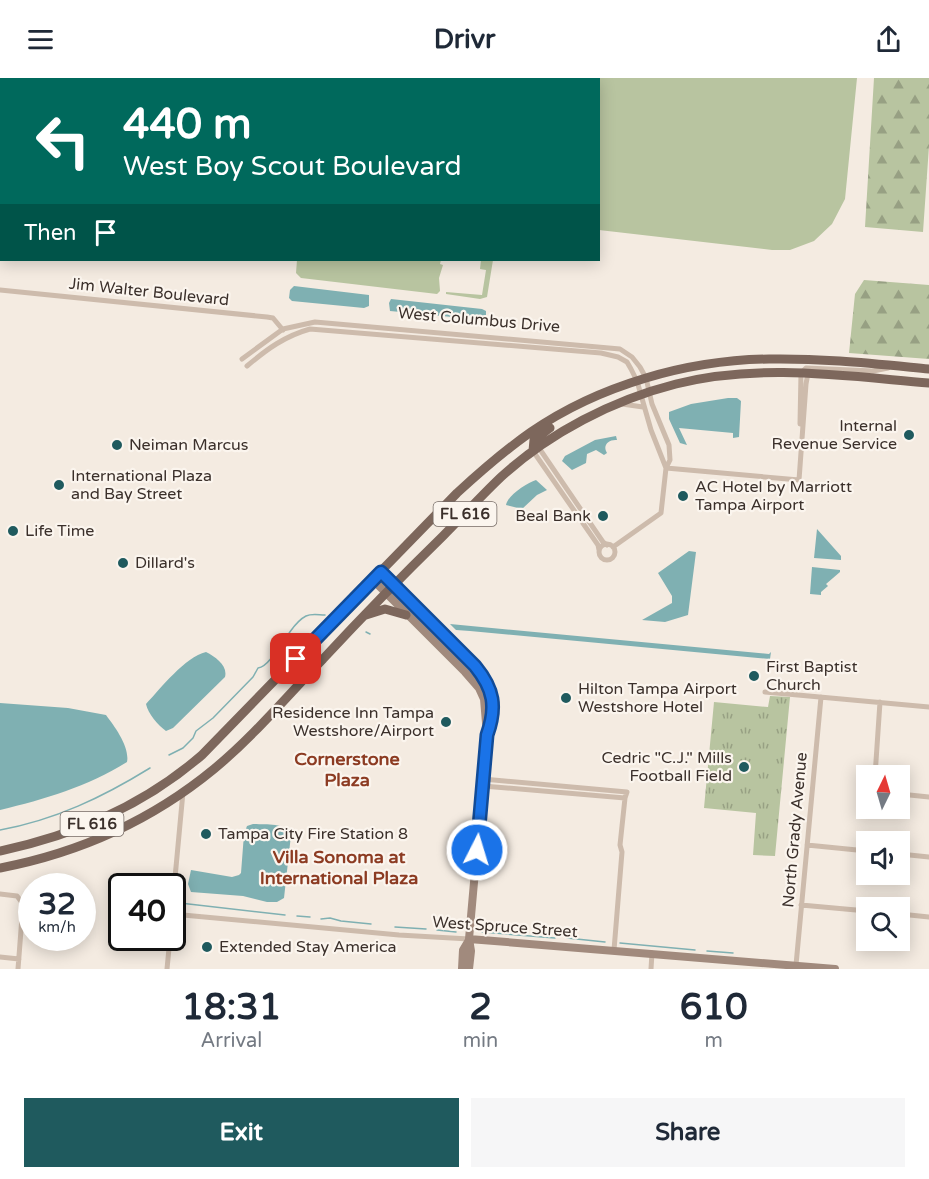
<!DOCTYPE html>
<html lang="en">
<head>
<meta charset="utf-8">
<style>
  body { margin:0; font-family:"Varela Round",sans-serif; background:#f6f6f7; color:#1f2937; height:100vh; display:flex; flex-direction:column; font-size:22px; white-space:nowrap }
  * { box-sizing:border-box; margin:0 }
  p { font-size:20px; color:#747a83 }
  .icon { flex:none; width:33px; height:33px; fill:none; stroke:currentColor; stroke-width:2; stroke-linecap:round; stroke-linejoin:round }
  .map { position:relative; height:891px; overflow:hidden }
  .drawer { display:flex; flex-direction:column; background:#fff; flex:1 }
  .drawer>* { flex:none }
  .hud { position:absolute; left:0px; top:0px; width:600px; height:183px; box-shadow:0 3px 15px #0003; background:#00695c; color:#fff; overflow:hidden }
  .needle { width:39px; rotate:5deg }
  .buttons { position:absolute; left:856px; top:687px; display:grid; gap:12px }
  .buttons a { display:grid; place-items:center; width:54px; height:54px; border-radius:0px; background:#fff; box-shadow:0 3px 15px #0003; font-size:30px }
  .speed { position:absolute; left:18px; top:795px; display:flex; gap:12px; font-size:30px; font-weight:700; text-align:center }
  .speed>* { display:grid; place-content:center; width:78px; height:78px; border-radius:50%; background:#fff; box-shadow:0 3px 15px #0003; line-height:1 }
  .speed small { font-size:15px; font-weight:400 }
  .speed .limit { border:3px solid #111; border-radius:9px; background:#fff; color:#111 }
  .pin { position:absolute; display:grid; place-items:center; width:51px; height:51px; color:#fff; margin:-26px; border-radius:12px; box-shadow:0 3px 9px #0006 }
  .me { position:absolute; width:66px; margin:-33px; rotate:5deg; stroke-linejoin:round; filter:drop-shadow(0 0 4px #0008) }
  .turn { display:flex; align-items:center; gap:21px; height:126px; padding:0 24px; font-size:27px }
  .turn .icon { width:78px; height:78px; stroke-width:2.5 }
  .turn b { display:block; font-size:42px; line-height:51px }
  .then { display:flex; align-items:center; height:57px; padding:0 24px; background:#0003; gap:12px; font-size:22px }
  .eta { display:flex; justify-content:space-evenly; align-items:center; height:102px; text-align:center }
  .eta b { font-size:36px; font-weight:700; line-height:42px }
  .cta { display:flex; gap:12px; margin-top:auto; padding:12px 24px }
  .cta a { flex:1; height:69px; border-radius:0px; background:#1f5a5e; color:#fff; font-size:24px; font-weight:700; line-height:69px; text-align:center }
  .cta a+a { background:#f6f6f7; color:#1f2937 }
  header { display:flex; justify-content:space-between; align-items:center; height:78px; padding:0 24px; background:#fff; font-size:27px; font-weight:700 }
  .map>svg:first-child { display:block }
  .grass { fill:#b8c4a0 }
  .forest { fill:url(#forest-firs) }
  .park { fill:url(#park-tufts) }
  .water { fill:#7fb0b2 }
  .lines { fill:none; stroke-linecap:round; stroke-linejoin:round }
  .stream { stroke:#7fb0b2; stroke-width:1.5 }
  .taxiway { stroke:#988e86; stroke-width:14 }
  .street { stroke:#cdbbac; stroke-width:5 }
  .secondary { stroke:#a18a7d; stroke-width:8 }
  .primary { stroke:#7d675c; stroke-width:9 }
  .route-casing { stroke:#114b97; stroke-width:15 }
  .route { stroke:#1a73e8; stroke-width:10 }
  .poi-dot { fill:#1f5a5e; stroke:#fbf5ee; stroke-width:2 }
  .labels { text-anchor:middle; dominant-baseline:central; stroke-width:4.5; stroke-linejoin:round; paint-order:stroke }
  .shield { fill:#fbf5ee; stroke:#756b66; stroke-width:1.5 }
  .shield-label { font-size:15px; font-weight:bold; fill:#3b302b }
  .street-label { font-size:16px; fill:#3b302b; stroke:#fbf5ee }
  .poi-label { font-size:16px; fill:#3b302b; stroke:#fbf5ee; text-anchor:start }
  .neighbourhood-label { font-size:18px; font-weight:bold; fill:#8c3b22; stroke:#fbf5ee }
</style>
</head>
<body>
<header><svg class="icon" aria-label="menu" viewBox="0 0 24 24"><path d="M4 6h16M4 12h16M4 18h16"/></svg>Drivr<svg class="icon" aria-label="share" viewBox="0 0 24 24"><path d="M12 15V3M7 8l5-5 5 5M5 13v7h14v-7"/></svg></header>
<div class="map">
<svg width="929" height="891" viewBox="0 0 929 891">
  <defs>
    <pattern id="forest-firs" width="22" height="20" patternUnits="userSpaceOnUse" patternTransform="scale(1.5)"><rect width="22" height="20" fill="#b8c4a0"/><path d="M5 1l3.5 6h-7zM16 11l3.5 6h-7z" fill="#97a083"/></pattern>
    <pattern id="park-tufts" width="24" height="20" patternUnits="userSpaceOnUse" patternTransform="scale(1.5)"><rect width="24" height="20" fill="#b8c4a0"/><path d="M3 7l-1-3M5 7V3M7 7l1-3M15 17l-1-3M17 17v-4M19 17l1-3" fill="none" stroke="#97a083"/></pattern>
  </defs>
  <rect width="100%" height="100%" fill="#f4ebe1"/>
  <path class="grass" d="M0,0h472l1,1 -471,1 -1,6z
    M501,0h356l-12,121 -13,25 -18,17 -24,9h-18l-173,-20 -1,-150 -98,-1z
    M297,182h144l-1,4 3,1 -4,13 1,13 -3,3 -136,-16 -5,-5z
    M481,182h12l-6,37 -7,2 -34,-5v-2l36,3 4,-25 -6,-1z"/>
  <path class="forest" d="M874,0h55v68l-6,86 -58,-5z
    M864,202l65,5v74l-80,-6 6,-59z"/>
  <path class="park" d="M770,618l20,1 -15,159 -22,-1 3,-42 -52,-5 10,-106 54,5z"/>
  <path class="water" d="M294,208l75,9v11l-5,2 -72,-7 -3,-3 1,-8z
    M391,221l91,10 4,2v7l-3,2 -93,-9 -1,-8z
    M728,320h9l4,3 -2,36 -6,1v-5l-54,-5 8,17 -7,-2 -11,-24v-7l22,-8z
    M616,358l1,4c-8,-1 -15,5 -10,13l-3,2 -8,-5 -9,4 -1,9 -14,7 -10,-9 3,-5 30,-16z
    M536,402l11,10 -10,5 -15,14 -16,-4c2,-10 21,-22 30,-25z
    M817,451l24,27v4l-27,-2z
    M689,473l7,1 -8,63 -23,7 -23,-2 30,-17v-7l-14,-23z
    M812,489l28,3v2l-14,12 2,2 -7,6v3l-11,-1z
    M450,546l319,30 2,-2 -1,7 -12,-1 -288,-27 -14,-1z
    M206,574c10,5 22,14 19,25l-52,51 -7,3c-8,-6 -18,-17 -20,-27 15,-16 39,-47 60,-52z
    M0,625l68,5 38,7c9,12 24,32 21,47 -40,25 -82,37 -127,48z
    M253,746c13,1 32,-2 38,11l-7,63 -7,4h-10l-24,-6 -52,-4 -3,-8 3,-14 41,7 7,-2 2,-2 3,-39 3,-8z"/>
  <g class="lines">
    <path class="stream" d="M366,554l4,2
      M169,677l14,-7 10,-10 3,-7 17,-13 40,-41 5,-9c11,-2 13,-14 22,-17 3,-11 16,-30 26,-35 6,-3 13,-1 19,-1
      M0,752c55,-10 103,-33 150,-62
      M180,825l105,12
      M297,838l13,1
      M321,841l9,-1 11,3 30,3
      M395,849l31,2
      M437,852l19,2
      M482,854l73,6
      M567,860l38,4
      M620,865l75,7
      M707,873l26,2"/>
    <path class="taxiway" d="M490,0v2
      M0,16h2"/>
    <path class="street" d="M0,212l267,27 6,1 10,12
      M242,281l41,-30 32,-7 305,27 12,8 8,10 6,11 6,26 17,41 1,15 -4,8 -5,45 -48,34
      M247,288c20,-17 38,-30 63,-37l291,24 17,4 9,5 4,7 6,12 14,49 15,38
      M622,326l21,3
      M800,346l1,-51 5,-5 67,3 15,-3
      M539,370l64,94 4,3
      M533,373l65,94 1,5
      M666,390l133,12 7,-96 2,-11
      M599 474a8 8 0 1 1 16 0a8 8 0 1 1-16 0Z
      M765,614l164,15
      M875,698l5,-74
      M483,701l144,13 -2,6 -5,47 2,7 -8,98
      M483,708l142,12
      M900,716l29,3
      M807,767l60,6
      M900,776l29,3
      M0,816l17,2 6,8 -5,65
      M801,827l66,6
      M172,832l11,-118
      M172,836l227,21 70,4
      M900,836l29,3
      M0,879l19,2
      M796,887l25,-268
      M167,891l3,-31
      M651,891l1,-16"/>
    <path class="secondary" d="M381,494l101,103 11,25v17l-5,15
      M373,502l92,92 14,16 5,11 3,36 -18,204 2,12 -2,18
      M469,861l366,30
      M462,891l1,-19 6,-10"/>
    <path class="primary" d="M533,373l1,-11 16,-12
      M366,537l19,-6 21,6
      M0,773c76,-16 143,-45 202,-96l255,-262c24,-22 48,-43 74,-61 68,-47 157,-72 238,-73 53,-1 107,5 160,10
      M0,790c78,-15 152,-48 214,-99 40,-33 73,-73 109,-110 39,-42 79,-83 120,-123 19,-19 38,-40 58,-59 48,-44 112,-77 175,-93 83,-21 169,-8 253,-1"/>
  </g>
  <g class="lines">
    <defs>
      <path id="route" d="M296,581l85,-87 94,94c19,23 22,41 12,69l-10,115"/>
    </defs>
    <use href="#route" class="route-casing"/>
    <use href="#route" class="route"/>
  </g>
  <g class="poi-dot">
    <circle cx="909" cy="357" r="6"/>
    <circle cx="117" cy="367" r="6"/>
    <circle cx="59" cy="407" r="6"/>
    <circle cx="683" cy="418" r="6"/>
    <circle cx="603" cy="438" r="6"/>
    <circle cx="13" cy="453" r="6"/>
    <circle cx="123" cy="485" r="6"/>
    <circle cx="754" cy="598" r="6"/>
    <circle cx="566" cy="620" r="6"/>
    <circle cx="446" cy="644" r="6"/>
    <circle cx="744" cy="689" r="6"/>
    <circle cx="206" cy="756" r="6"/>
    <circle cx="207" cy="869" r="6"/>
  </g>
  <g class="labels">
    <g class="shield">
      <rect x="433.5" y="424" width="63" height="24" rx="4.5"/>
      <rect x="60.5" y="734" width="63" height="24" rx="4.5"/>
    </g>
    <g class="shield-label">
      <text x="465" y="436">FL 616</text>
      <text x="92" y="746">FL 616</text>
    </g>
    <g class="street-label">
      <text transform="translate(149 214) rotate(6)">Jim Walter Boulevard</text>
      <text transform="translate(479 242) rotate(5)">West Columbus Drive</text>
      <text transform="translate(795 752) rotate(-85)">North Grady Avenue</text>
      <text transform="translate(505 849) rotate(4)">West Spruce Street</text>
    </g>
    <g class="poi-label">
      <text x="897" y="348" text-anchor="end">Internal<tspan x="897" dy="18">Revenue Service</tspan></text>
      <text x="129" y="367">Neiman Marcus</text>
      <text x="71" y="398">International Plaza<tspan x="71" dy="18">and Bay Street</tspan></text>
      <text x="695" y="409">AC Hotel by Marriott<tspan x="695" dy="18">Tampa Airport</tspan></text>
      <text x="591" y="438" text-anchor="end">Beal Bank</text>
      <text x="25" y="453">Life Time</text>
      <text x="135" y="485">Dillard's</text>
      <text x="766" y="589">First Baptist<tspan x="766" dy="18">Church</tspan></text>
      <text x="578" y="611">Hilton Tampa Airport<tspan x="578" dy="18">Westshore Hotel</tspan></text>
      <text x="434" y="635" text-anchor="end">Residence Inn Tampa<tspan x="434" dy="18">Westshore/Airport</tspan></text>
      <text x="732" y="680" text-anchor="end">Cedric "C.J." Mills<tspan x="732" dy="18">Football Field</tspan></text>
      <text x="218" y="756">Tampa City Fire Station 8</text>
      <text x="219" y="869">Extended Stay America</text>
    </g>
    <g class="neighbourhood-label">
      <text x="347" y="681">Cornerstone<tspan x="347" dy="21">Plaza</tspan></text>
      <text x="339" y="779">Villa Sonoma at<tspan x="339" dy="21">International Plaza</tspan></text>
    </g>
  </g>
</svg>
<div class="buttons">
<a><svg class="needle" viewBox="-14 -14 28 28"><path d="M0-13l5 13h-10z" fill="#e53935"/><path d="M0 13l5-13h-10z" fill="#747a83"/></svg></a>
<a><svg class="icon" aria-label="sound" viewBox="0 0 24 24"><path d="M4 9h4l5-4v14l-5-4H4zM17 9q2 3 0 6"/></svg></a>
<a><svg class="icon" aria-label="search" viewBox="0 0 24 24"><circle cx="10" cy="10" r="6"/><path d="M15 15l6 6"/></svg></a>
</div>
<div class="speed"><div>32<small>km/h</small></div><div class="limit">40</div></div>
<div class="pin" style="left:296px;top:581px;background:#d93025"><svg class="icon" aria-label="arrive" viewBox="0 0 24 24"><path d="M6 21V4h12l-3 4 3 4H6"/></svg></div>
<svg class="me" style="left:477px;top:772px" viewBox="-20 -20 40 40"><circle r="17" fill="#1a73e8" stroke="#fff" stroke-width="3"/><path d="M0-11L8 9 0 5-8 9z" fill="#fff"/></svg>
<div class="hud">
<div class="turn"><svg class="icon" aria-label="left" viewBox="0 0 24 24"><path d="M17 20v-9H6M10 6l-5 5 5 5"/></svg><div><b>440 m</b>West Boy Scout Boulevard</div></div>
<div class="then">Then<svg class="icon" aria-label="arrive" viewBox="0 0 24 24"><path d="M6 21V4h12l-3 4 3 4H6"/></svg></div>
</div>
</div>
<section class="drawer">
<div class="eta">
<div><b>18:31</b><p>Arrival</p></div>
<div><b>2</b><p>min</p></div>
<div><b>610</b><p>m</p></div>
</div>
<div class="cta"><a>Exit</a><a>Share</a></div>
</section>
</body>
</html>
